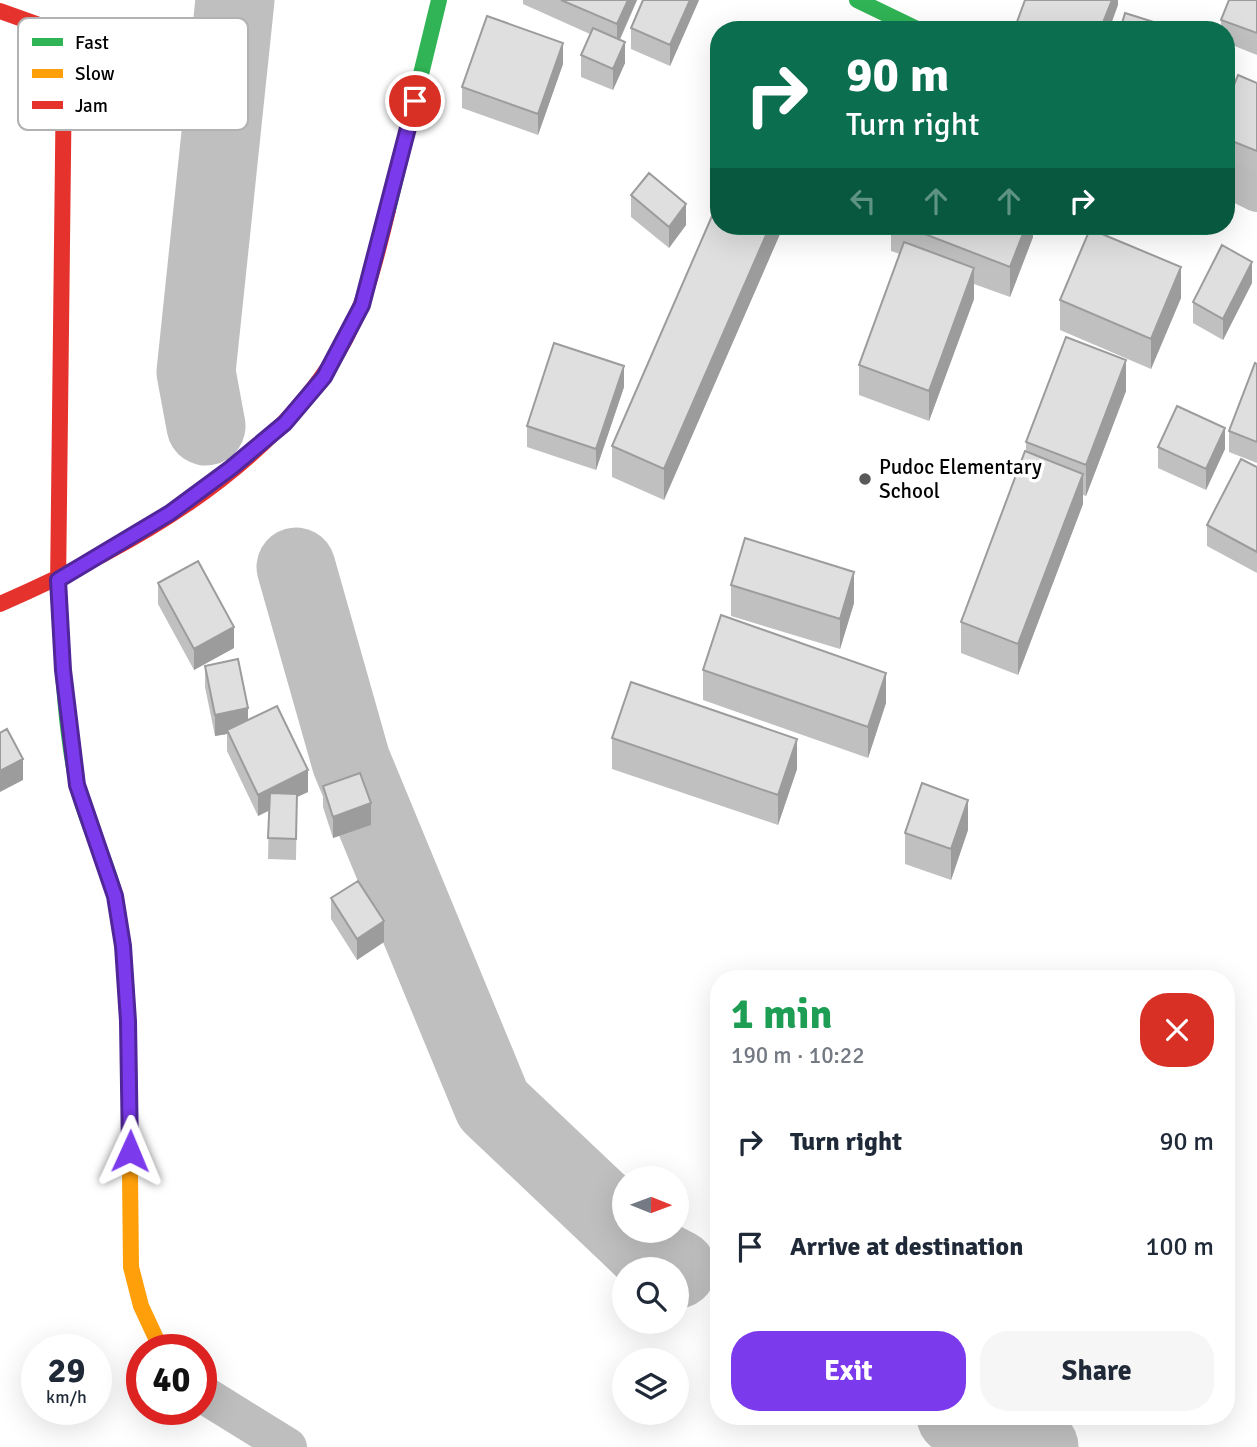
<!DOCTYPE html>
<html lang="en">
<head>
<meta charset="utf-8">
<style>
  body { margin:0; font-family:Signika,sans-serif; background:#f6f6f7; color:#1f2937; height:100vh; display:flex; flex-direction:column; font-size:26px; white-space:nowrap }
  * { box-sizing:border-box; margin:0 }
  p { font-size:23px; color:#747a83 }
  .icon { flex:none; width:38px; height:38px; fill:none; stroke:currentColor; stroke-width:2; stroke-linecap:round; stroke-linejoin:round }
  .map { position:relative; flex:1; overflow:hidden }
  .sheet { position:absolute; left:710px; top:970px; width:525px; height:455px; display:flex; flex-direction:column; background:#fff; border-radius:28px; box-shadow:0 7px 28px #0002 }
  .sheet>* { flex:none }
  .top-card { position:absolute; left:710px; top:21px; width:525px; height:214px; border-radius:28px; box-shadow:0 7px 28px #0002; background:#0b6e4f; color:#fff; overflow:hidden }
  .needle { width:46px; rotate:91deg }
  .buttons { position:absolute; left:612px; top:1166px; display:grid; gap:14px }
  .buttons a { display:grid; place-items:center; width:77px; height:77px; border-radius:50%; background:#fff; box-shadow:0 7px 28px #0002; font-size:35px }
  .speed { position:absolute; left:21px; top:1334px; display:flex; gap:14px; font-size:35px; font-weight:700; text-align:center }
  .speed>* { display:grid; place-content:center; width:91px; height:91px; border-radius:50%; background:#fff; box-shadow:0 7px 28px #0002; line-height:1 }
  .speed small { font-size:18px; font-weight:400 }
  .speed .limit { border:10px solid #d22; background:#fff; color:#111 }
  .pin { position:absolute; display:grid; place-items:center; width:60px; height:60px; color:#fff; margin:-30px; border:4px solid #fff; border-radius:50%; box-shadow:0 2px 7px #0007 }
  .me { position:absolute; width:77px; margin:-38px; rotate:1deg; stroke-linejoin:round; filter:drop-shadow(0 0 5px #0008) }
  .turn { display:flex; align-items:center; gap:24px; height:147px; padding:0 21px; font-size:32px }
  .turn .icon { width:91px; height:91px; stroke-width:2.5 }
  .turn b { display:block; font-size:49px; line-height:60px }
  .lanes { display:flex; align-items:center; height:66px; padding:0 21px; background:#0003; justify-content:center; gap:35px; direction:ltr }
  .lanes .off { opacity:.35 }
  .round { display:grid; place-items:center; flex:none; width:74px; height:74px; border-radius:28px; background:#f6f6f7 }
  .headline { display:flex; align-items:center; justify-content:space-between; height:119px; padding:0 21px }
  h1 { font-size:42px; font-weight:800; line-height:52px; color:#1e9e55 }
  .button { display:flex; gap:14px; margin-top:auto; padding:14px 21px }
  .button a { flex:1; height:80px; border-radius:28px; background:#7c3aed; color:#fff; font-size:28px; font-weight:800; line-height:80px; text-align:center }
  .button a+a { background:#f6f6f7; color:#1f2937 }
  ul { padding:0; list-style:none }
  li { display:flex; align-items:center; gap:21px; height:105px; padding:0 21px }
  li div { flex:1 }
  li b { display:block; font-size:26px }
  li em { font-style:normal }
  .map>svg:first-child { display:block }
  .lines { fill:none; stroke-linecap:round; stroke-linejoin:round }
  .river { stroke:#bfbfbf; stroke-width:79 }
  .street { stroke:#bebebe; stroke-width:38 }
  .fast { stroke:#30b455; stroke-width:16 }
  .slow { stroke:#ff9f0a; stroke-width:16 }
  .jam { stroke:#e5322d; stroke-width:16 }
  .wall { fill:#c0c0c0 }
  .shaded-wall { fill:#9c9c9c }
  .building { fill:#dfdfdf; stroke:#9c9c9c; stroke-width:2 }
  .route-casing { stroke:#51269a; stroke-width:18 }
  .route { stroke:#7c3aed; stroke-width:12 }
  .poi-dot { fill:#595959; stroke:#fff; stroke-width:2.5 }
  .labels { text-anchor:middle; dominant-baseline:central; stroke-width:7; stroke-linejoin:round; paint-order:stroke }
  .poi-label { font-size:21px; fill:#000; stroke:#fff; text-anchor:start }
  .key { fill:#fff; stroke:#b2b2b2; stroke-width:2 }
  .key-label { font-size:19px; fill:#000 }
</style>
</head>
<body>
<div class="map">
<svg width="1257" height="1447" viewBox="0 0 1257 1447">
  <rect width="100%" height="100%" fill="#fff"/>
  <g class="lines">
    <path class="river" d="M206,426l-10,-54 39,-372
      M296,567l55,194 142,344 132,125
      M625,1230l27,26 25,13
      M956,1416l47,25 36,6"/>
    <path class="street" d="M1227,178l30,15
      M201,1393l87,54"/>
    <path class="fast" d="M857,0l62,30
      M388,210l51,-210
      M58,588c4,65 6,133 19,196 8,40 31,76 39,116 16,90 13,184 14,275"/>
    <path class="slow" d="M130,1175l1,92 10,39 20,43"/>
    <path class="jam" d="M0,11l42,15 22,45 -6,517
      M0,604c126,-55 262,-129 337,-250 27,-44 39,-94 51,-144"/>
  </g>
  <path class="wall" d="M523,0h114l-17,40 5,23 -12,27 -32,-13v-22l9,-21 -67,-30z
    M699,0l-29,66 -39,-17v-21z
    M1257,0v55l-30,-12v-13h-6v-10z
    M563,64l-25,71 -76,-27v-21z
    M1257,83v89l-30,-12v-57z
    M631,195l55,30 -17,23 -38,-31z
    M780,226v8l-116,266 -52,-23v-31z
    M891,226h142v11l-23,60 -36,-13v15l-45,122 -70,-26v-30l41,-111 -9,-3z
    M1252,283l-29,57 -30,-17v-21z
    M1181,298l-30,71 -91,-39v-30z
    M1257,364v99l-28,-11v-21z
    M624,387l-28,83 -69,-23v-21z
    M1126,391l-40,105 -3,-1v9l-65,171 -57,-22v-31l65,-170v-10z
    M1158,447l67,2 -19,41 -48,-22z
    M1257,467v106l-50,-27v-21z
    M158,583l76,65 -40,22 -36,-66z
    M731,585l123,18 -14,46 -109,-33z
    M205,666l103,126 -11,5 -1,63 -28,-1 1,-49 -11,6 -31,-65v-17l-12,2 -10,-49z
    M703,670l183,33 -18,55 -165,-58z
    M612,738l185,31 -19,56 -166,-56z
    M323,786l48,39 -38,13 -10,-31z
    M968,830l-17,50 -46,-16v-31z
    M331,898l53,44 -27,18 -26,-41z"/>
  <path class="shaded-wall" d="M628,0h9l-20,45v-21z
    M690,0h9l-29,66v-21z
    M1112,0h6v5l-9,25h-9z
    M625,42v21l-12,27v-21z
    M563,43v21l-25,71v-21z
    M686,204v21l-17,23v-21z
    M770,226h10v8l-116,266v-31z
    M1026,226h7v11l-23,60v-30z
    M1252,262v21l-29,57v-21z
    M1181,267v31l-30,71v-30z
    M974,268v31l-45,122v-30z
    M1126,360v31l-40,105v-31z
    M624,366v21l-28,83v-21z
    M1225,428v21l-19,41v-21z
    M1083,474v30l-65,171v-31z
    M854,572v31l-14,46v-30z
    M234,627v21l-40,22v-21z
    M886,673v30l-18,55v-31z
    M248,708v21l-21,1v4l-12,2v-21z
    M797,739v30l-19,56v-30z
    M23,759v21l-23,12v-21z
    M308,770v22l-11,5 -1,63 1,-63 -39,19v-21z
    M968,800v30l-17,50v-31z
    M371,803v22l-38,13v-21z
    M384,921v21l-27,18v-21z"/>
  <path class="building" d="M561,0h67l-11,24z
    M643,0h47l-20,45 -39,-17z
    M1025,0h87l-12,30h-86z
    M1229,0h28v33l-36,-13z
    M1125,13l54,17h-59z
    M487,16l76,27 -25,71 -76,-27z
    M593,28l32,14 -12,27 -32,-14z
    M1238,75l19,8v68l-30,-12v-36z
    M649,173l37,31 -17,23 -38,-32z
    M719,200v26h51l-106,243 -52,-23z
    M904,226h122l-16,41z
    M1090,229l91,38 -30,72 -91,-39z
    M904,242l70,26 -45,123 -70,-26z
    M1222,245l30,17 -29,57 -30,-17z
    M1066,337l60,23 -40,105 -60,-23z
    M554,343l70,23 -28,83 -69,-23z
    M1255,363l2,1v78l-28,-11z
    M1177,406l48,22 -19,41 -48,-22z
    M1025,451l58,23 -65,170 -57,-22z
    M1241,459l16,8v85l-50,-27z
    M745,538l109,34 -14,47 -109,-34z
    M198,561l36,66 -40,22 -36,-66z
    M721,615l165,58 -18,54 -165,-57z
    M238,659l10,49 -33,7 -10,-49z
    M631,682l166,57 -19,56 -166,-57z
    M277,706l31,64 -50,25 -31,-65z
    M7,729l16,30 -23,12v-38z
    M360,773l11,30 -38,14 -10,-31z
    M922,783l46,17 -17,49 -46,-16z
    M270,793l27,1 -1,45 -28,-1z
    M358,881l26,40 -27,18 -26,-41z"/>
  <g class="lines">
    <defs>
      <path id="route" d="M130,1151l-2,-130 -5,-75 -8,-50 -38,-111 -14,-115 -5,-90 112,-67 61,-45 54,-45 39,-46 38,-72 53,-204"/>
    </defs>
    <use href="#route" class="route-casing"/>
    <use href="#route" class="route"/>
  </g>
  <circle class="poi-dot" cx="865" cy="479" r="7"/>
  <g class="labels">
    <g class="poi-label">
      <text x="879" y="467">Pudoc Elementary<tspan x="879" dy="24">School</tspan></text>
    </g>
  </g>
  <rect x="18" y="18" width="230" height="112" rx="10" class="key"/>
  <rect x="32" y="38" width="31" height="8" fill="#30b455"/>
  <rect x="32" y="69" width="31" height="9" fill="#ff9f0a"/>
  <rect x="32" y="101" width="31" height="8" fill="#e5322d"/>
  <g class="key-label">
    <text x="75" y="49">Fast</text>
    <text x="75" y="80">Slow</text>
    <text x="75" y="112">Jam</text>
  </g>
</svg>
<div class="buttons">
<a><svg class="needle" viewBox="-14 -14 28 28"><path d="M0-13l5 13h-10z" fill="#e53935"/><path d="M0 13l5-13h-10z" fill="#747a83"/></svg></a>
<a><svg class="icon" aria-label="search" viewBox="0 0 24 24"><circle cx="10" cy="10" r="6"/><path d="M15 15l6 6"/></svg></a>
<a><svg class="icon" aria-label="layers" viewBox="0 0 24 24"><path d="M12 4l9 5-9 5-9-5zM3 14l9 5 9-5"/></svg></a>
</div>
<div class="speed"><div>29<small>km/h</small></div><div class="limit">40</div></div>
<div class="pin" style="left:415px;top:101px;background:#d93025"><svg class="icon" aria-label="arrive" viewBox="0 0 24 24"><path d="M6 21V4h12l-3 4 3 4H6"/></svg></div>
<svg class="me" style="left:130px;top:1151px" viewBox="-20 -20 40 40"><path d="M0-17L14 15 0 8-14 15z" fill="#7c3aed" stroke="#fff" stroke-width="4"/></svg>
<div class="top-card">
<div class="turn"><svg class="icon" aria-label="right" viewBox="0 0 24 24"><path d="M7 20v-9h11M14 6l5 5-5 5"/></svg><div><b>90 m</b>Turn right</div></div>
<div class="lanes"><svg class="icon off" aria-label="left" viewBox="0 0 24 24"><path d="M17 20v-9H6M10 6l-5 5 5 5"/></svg><svg class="icon off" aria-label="ahead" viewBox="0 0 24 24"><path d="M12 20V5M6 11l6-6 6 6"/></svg><svg class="icon off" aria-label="ahead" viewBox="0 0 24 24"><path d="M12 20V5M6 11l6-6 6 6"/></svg><svg class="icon" aria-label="right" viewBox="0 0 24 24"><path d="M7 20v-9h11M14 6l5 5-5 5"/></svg></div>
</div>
<section class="sheet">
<div class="headline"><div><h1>1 min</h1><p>190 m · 10:22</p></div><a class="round" style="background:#d93025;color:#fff"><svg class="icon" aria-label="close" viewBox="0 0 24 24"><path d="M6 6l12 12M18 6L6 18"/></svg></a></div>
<ul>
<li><svg class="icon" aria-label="right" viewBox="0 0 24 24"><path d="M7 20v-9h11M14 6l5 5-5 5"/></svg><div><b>Turn right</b></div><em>90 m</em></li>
<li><svg class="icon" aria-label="arrive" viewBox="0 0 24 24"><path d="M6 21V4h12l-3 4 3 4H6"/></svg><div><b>Arrive at destination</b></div><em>100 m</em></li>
</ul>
<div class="button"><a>Exit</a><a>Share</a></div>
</section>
</div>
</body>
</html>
